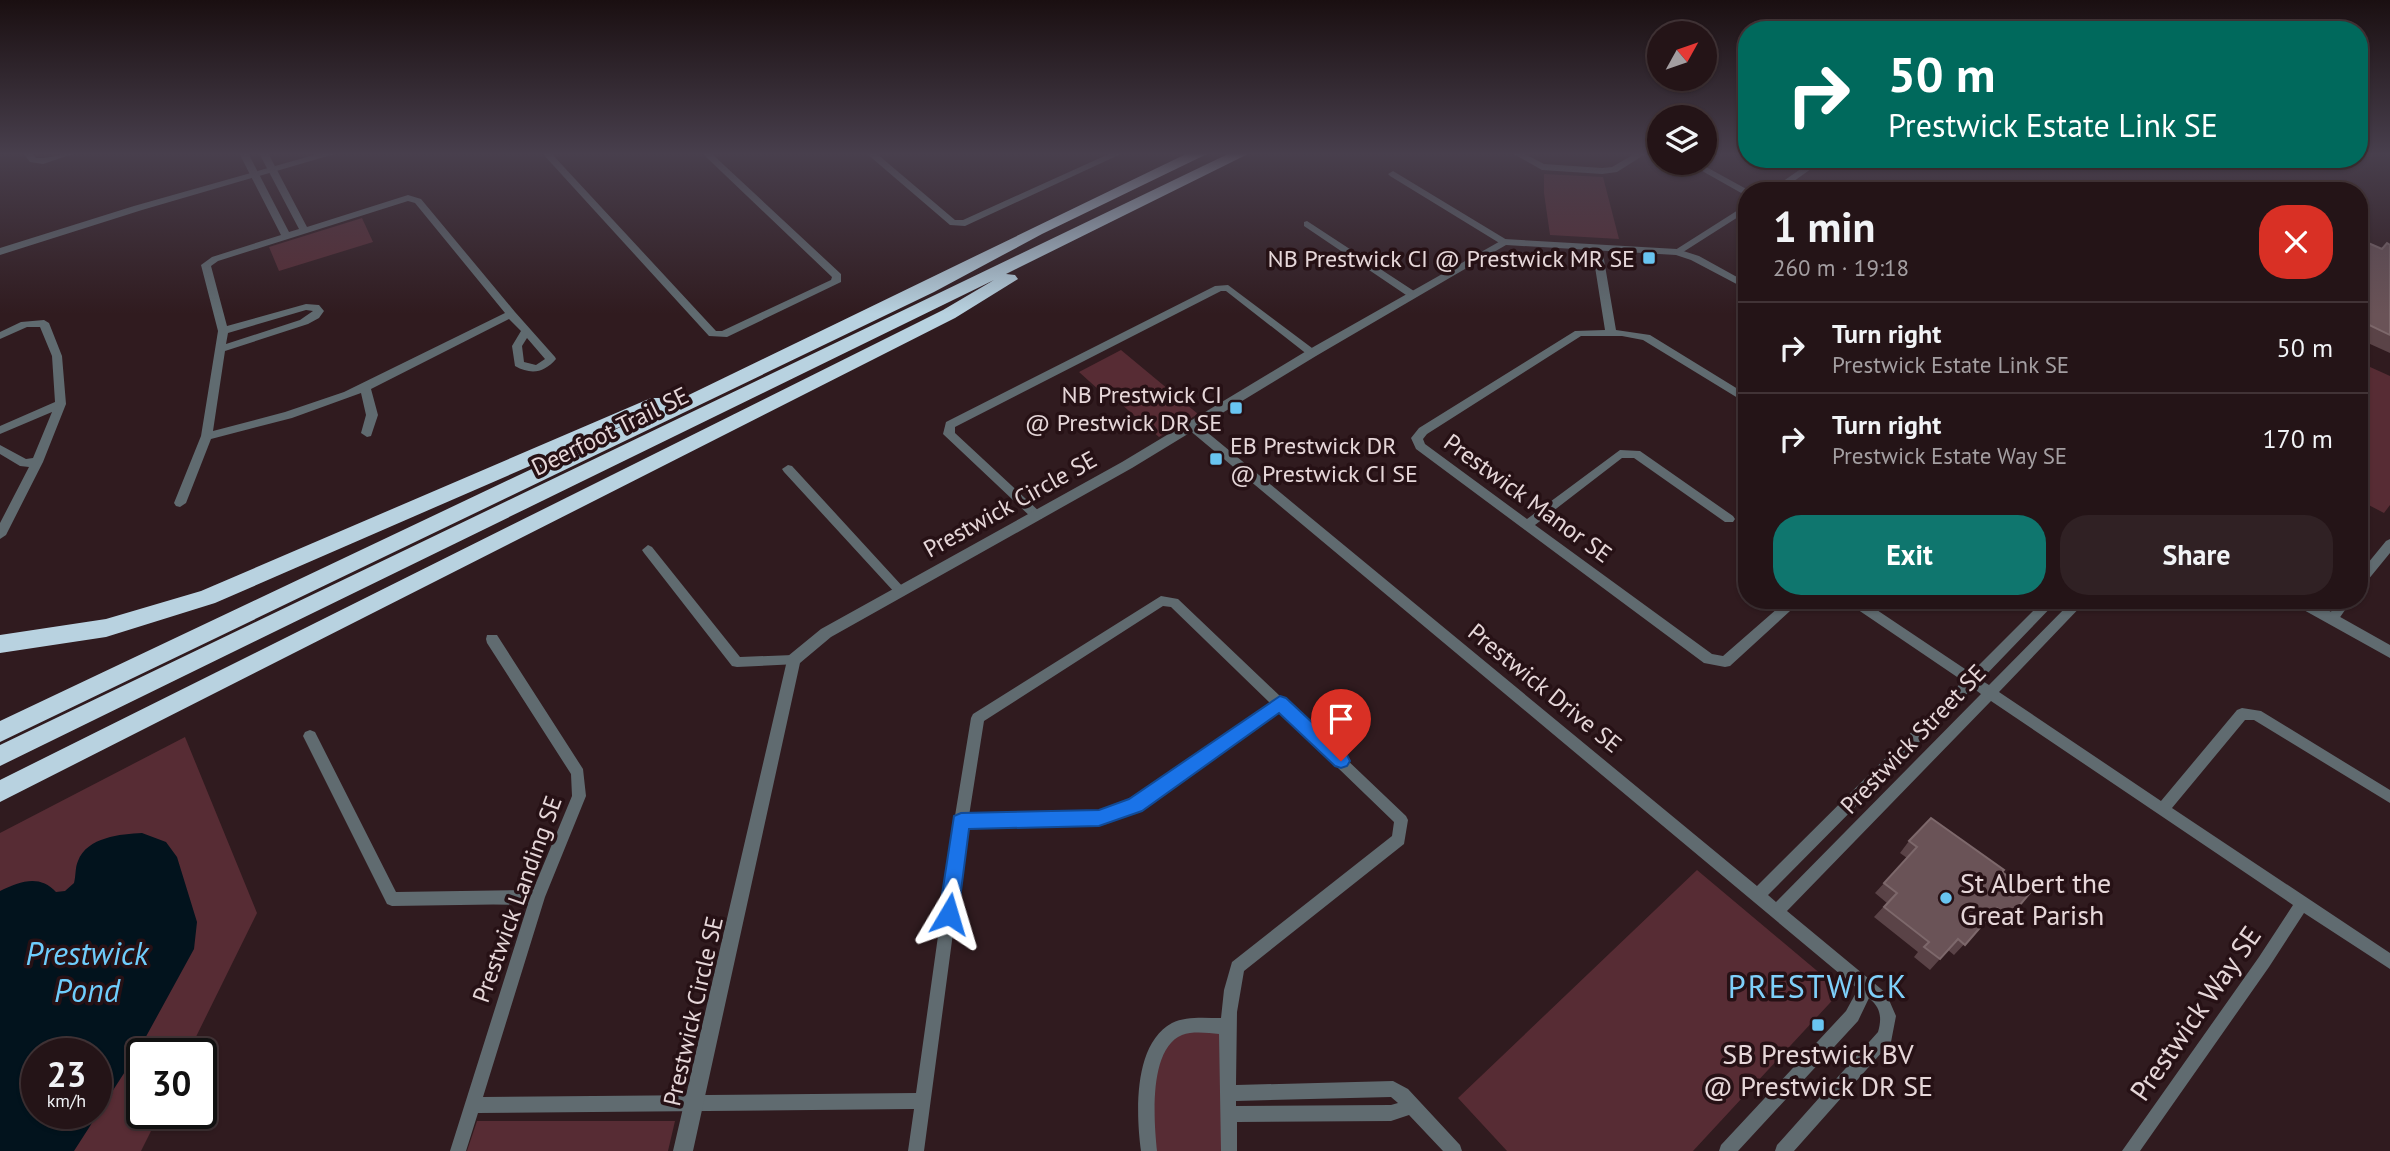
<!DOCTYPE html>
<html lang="en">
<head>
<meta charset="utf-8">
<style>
  body { margin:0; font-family:"PT Sans",sans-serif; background:#302124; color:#f1f3f6; height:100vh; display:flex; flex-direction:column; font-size:26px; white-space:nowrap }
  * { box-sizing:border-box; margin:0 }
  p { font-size:23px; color:#a39ea1 }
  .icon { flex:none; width:38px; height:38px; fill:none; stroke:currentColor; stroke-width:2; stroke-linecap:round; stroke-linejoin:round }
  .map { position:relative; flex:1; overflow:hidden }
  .sheet { position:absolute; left:1738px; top:182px; width:630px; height:427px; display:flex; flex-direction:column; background:#241417; border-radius:28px; box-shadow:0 2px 5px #0004,0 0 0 2px #413336 }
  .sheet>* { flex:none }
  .top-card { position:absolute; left:1738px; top:21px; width:630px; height:147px; border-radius:28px; box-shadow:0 2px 5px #0004,0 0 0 2px #413336; background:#00695c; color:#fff; overflow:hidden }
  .needle { width:46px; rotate:50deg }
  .controls { position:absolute; left:1647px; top:21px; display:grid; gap:14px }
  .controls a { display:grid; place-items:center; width:70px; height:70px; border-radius:50%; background:#241417; box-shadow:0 2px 5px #0004,0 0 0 2px #413336; font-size:35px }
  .speed { position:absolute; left:21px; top:1038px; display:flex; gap:14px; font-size:35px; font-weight:700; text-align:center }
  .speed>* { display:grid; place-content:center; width:91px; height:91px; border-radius:50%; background:#241417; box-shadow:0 2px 5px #0004,0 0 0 2px #413336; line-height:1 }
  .speed small { font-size:18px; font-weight:400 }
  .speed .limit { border:4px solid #111; border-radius:10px; background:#fff; color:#111 }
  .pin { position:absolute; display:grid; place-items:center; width:60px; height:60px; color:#fff; margin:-72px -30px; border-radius:50% 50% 50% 0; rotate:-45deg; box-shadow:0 0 7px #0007 }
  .pin .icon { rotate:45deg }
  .me { position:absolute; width:77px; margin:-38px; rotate:7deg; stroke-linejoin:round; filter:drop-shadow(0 0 5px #0008) }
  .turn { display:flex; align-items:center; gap:24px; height:147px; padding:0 35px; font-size:32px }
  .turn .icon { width:91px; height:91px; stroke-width:2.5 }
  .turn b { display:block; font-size:49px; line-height:60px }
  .round { display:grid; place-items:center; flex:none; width:74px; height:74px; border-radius:28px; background:#302124 }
  .headline { display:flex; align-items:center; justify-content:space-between; height:119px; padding:0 35px }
  h1 { font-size:42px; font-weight:700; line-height:52px }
  .cta { display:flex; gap:14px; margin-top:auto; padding:14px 35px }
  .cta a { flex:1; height:80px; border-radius:28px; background:#0f766e; color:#fff; font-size:28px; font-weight:700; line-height:80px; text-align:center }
  .cta a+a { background:#302124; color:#f1f3f6 }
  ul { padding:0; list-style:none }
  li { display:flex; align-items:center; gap:21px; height:91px; padding:0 35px; border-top:2px solid #413336 }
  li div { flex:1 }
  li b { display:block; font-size:26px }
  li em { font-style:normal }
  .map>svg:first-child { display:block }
  .green { fill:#572c34; fill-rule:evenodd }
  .water { fill:#02131d; fill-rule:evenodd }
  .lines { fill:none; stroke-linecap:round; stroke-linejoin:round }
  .minor { fill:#606b70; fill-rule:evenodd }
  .tertiary { fill:#606b70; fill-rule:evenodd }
  .motorway { fill:#b8d2e0; fill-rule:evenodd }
  .wall { fill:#5a4347 }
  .building { fill:#6a5357; stroke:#7d686b; stroke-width:2 }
  .route { fill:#1a73e8; stroke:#114b97; stroke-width:2 }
  .poi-dot { fill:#69c4f0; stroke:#261115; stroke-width:2.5 }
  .labels { text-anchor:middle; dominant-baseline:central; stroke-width:7; stroke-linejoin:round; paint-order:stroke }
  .poi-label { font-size:24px; fill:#e6d7d9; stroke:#261115; text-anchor:end }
  .street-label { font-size:24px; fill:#e6d7d9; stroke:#261115 }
  .near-poi-label { font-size:28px; fill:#e6d7d9; stroke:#261115; text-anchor:start }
  .near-street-label { font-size:28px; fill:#e6d7d9; stroke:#261115 }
  .near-water-label { font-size:32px; font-style:italic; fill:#6ecdfc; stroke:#261115 }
  .near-neighbourhood-label { font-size:32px; letter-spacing:2px; fill:#7ed0fa; stroke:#261115 }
</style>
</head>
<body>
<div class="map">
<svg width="2390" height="1151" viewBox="0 0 2390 1151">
  <rect width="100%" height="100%" fill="#301b1f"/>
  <path class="green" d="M1544,174l59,3 16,62 -69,-4 -6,-42z
    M362,218l11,24 -94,29 -10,-24z
    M1121,350l77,64 -39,23 -46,-40 -4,2 -30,-27z
    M2359,362l31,14v129l-6,8 -25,-13z
    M185,737l72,176 -69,140 -46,1v59h18l-19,38h-141v-318zM37,1054h59v59h-59z
    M1697,870l144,121 -148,160h-186l-49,-53z
    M1226,1026l3,125h-80l1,-82 26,-40z
    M477,1121h198l-7,30h-201z"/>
  <path class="water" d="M142,833l24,9 11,15 20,65 -3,27 -57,104 -63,98h-74v-260c20,-10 40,-17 56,1l9,-1 9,-8c2,-7 1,-16 4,-22 9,-24 43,-27 64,-28zM37,1054h59v59h-59z"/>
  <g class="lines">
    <path class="minor" d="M23,153h9l4,5c13,1 27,-5 40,-5l-33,11 -13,-2z
      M239,153h9l41,79 10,-3 -40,-76h9l39,74 101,-32 13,4 94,113 40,45 1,2c-12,14 -25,16 -41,7l-3,-20 9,-15 -12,-12 -138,70 7,26 -7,21 -4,1 -6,-4 5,-18 -5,-22 -69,25 -81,21 -25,64 -6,4 -4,-1 -2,-3 27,-67 17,-105 -17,-66 11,-8 69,-22zM408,201l7,2 90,110 -161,79 -59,20 -72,19 12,-80 83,-27 11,-6 5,-7 -5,-6 -13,-1 -79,22 -16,-60 7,-5zM306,310l7,1 -13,9 -74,24 2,-11zM527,338l18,21 -9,6 -12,-3 -2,-16z
      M542,153h9l165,178h6l109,-51 1,-3 -130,-124h9l130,121v8l-114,55 -18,-1z
      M866,153h10l79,67h8l148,-67h12l-158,73 -15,-1z
      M1512,153h11l21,11 58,4 10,-1 24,-14h11l-30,19 -15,2 -60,-4z
      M1815,159h10l-45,32h-11z
      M1688,163h11l51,28h-4v4l-3,-1z
      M1393,171l114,69 2,2 -5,3 -3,-1 -111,-68 -2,-2z
      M1746,205v7l-66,42 -3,1 -5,-3z
      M1307,221l110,72v4h-8l-105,-71v-4z
      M1597,245l5,3 14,82 34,5 96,59v9l-103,-63 -21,-4h-41l-154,98 -4,5 2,5 102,75 93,-69 20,1 93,65 2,3 -2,3h-8l-91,-64h-12l-87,67 177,129 11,2 64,-56h15l-72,66 -5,1 -21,-4 -288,-214 -5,-11 8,-10 156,-97 30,-1 -13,-82z
      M1228,285l88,66 1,2 -1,2h-8l-82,-64h-5l-266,136v6l86,80 2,3 -2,3h-8l-90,-85 3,-12 269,-136z
      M44,320l5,3 13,33 4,48 -23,58 -37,73 -6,4v-16l29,-56 -9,-1 -20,-12v-9l26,14 7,-1 19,-46 -52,22v-8l55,-24 -3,-46 -12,-29h-13l-27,12v-7l21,-10z
      M1192,422l4,1 561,463 206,-205 -115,-78 -2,-3h16l109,73 73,-73h14l-77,80 8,5 84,-85h14l-88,92 162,109 76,-91 5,-2 19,3 129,79v13l-136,-83h-9l-73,88 218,145v16l-86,-56 -35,54 -129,184h-18l137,-194 34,-52 -302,-204 -204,210 99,82 10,23 -5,26 -97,109h-19l2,-6 101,-113c4,-14 3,-24 -9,-34l-11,23 -120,130h-19l2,-6 125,-134 12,-22 -670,-560 -2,-3zM1973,688l8,6 -205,208 -8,-7z
      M788,465l4,1 112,122 2,3 -2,3h-8l-112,-122 -2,-3z
      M2390,539v14l-27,33 -4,2v-14l27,-33z
      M648,545l4,2 88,110 53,-2 5,1 1,4 -1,4 -61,3 -5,-1 -88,-113 -2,-3z
      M1161,596l17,3 228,217 2,4 -4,24 -160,127 -7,41 -1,73 157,-4 15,8 52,56 2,6h-19l-34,-36 -18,6 -154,1v29h-16l-2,-117c-11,-1 -26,-3 -37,1 -34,14 -28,87 -25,116h-16c-5,-37 -8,-107 31,-128 14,-7 32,-5 49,-5l3,-28 8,-28 160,-126 2,-14 -115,-111 -139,98 -41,15 -132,4 -43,323h-16l6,-42 -436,4 -12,38h-16l78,-247 -136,2 -5,-2 -84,-168 2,-4 5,-2 5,2 81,160 137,-2 39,-94 -1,-22 -84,-131 -1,-4 1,-4h10l86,134 3,27 -41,101 -62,200 433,-4 38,-271 17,-104 2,-4zM1163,606l8,1 99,96 -140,98 -31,11 -130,4 15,-95zM1391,1097l7,6 -7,2 -155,1v-5z
      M2339,600h13l-16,23h-8l-2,-4z"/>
    <path class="tertiary" d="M321,153h17l-196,57 -142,45v-7l134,-42z
      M1504,239l173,10 22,7 47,26v7l-55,-29 -15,-5 -170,-10 -190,111 -184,112 -301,169 -31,26 -107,488h-20l115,-495 33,-27 301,-167 186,-112z
      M2291,600h19l80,45v13l-97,-54z"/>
    <path class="motorway" d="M1188,153h21l-167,81 -108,58 -934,450v-21l631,-299 -416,181 -109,34 -106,16v-18l106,-16 95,-28 450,-193h14l1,8z
      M1230,153h20l-244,121 9,1 3,4 -63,39 -955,484v-22l943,-470 51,-30 -994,486v-21z"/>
  </g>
  <path class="wall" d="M2359,239l23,10 8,-4v108l-31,-14z
    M1909,841l93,31 7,46 -11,10 -11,-8 -33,35 -6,-5 -18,20 -16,-13 4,-5 -44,-35 13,-14 -12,-10 32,-35 -7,-5z"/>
  <path class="building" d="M2359,239l23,10 5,-6 3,2v90l-31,-15z
    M1931,818l73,52 -2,2 28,21 -21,25 -12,-10 -32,37 -7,-6 -18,20 -16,-12 5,-5 -45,-35 13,-14 -13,-10 33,-36 -8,-6z"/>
  <linearGradient id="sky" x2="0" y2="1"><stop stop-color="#1a0f11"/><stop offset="0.49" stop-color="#483f4d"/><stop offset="1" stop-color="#483f4d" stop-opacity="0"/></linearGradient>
  <rect width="2390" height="314" fill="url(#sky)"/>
  <path class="route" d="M1280,696l6,2 61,57 3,6 -3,5 -6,2 -6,-2 -56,-53 -137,98 -43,15 -130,3 -11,85 -2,6 -7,3 -7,-3 -3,-6 15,-98 7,-3 138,-3 30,-11z"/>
  <g class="poi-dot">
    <rect x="1642" y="251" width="14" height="14" rx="3.5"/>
    <rect x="1229" y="401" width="14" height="14" rx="3.5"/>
    <rect x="1209" y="452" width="14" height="14" rx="3.5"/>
    <circle cx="1946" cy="898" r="7"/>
    <rect x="1811" y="1018" width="14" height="14" rx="3.5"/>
  </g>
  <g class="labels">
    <g class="poi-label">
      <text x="1635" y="258">NB Prestwick CI @ Prestwick MR SE</text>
      <text x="1222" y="394">NB Prestwick CI<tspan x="1222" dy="28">@ Prestwick DR SE</tspan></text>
      <text x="1230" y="445" text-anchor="start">EB Prestwick DR<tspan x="1230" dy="28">@ Prestwick CI SE</tspan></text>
    </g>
    <g class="street-label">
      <text transform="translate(610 431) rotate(-26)">Deerfoot Trail SE</text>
      <text transform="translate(1528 498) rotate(36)">Prestwick Manor SE</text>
      <text transform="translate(1010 504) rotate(-29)">Prestwick Circle SE</text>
      <text transform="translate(1545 688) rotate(39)">Prestwick Drive SE</text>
      <text transform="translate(1913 739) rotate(-46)">Prestwick Street SE</text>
      <text transform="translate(517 899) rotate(-70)">Prestwick Landing SE</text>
      <text transform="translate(693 1011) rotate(-77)">Prestwick Circle SE</text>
    </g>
    <g class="near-poi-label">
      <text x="1960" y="882">St Albert the<tspan x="1960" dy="32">Great Parish</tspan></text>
      <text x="1818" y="1053" text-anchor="middle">SB Prestwick BV<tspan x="1818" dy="32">@ Prestwick DR SE</tspan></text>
    </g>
    <g class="near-street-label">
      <text transform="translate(2195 1013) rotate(-55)">Prestwick Way SE</text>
    </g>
    <g class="near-water-label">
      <text x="87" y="953">Prestwick<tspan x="87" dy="37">Pond</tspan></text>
    </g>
    <g class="near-neighbourhood-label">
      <text x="1818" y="986">PRESTWICK</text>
    </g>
  </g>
</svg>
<div class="controls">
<a><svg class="needle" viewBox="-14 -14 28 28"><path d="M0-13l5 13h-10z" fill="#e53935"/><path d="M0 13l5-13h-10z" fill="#a39ea1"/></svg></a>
<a><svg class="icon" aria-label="layers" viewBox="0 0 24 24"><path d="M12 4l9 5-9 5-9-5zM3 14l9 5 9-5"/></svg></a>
</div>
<div class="speed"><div>23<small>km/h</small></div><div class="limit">30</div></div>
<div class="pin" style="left:1341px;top:761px;background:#d93025"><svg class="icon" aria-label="arrive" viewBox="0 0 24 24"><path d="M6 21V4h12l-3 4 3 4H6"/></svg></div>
<svg class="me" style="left:949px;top:914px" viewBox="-20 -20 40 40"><path d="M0-17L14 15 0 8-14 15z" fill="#1a73e8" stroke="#fff" stroke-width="4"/></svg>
<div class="top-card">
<div class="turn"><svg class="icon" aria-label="right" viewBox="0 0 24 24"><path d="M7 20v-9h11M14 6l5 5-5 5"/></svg><div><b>50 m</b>Prestwick Estate Link SE</div></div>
</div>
<section class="sheet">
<div class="headline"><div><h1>1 min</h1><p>260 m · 19:18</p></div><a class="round" style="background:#d93025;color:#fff"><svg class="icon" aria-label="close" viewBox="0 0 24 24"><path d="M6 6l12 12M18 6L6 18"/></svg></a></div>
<ul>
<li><svg class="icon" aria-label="right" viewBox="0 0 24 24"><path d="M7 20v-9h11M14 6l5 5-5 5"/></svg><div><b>Turn right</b><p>Prestwick Estate Link SE</p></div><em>50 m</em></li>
<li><svg class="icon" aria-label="right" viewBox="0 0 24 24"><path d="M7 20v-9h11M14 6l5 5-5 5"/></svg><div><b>Turn right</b><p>Prestwick Estate Way SE</p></div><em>170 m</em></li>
</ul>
<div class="cta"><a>Exit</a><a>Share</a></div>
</section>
</div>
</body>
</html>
